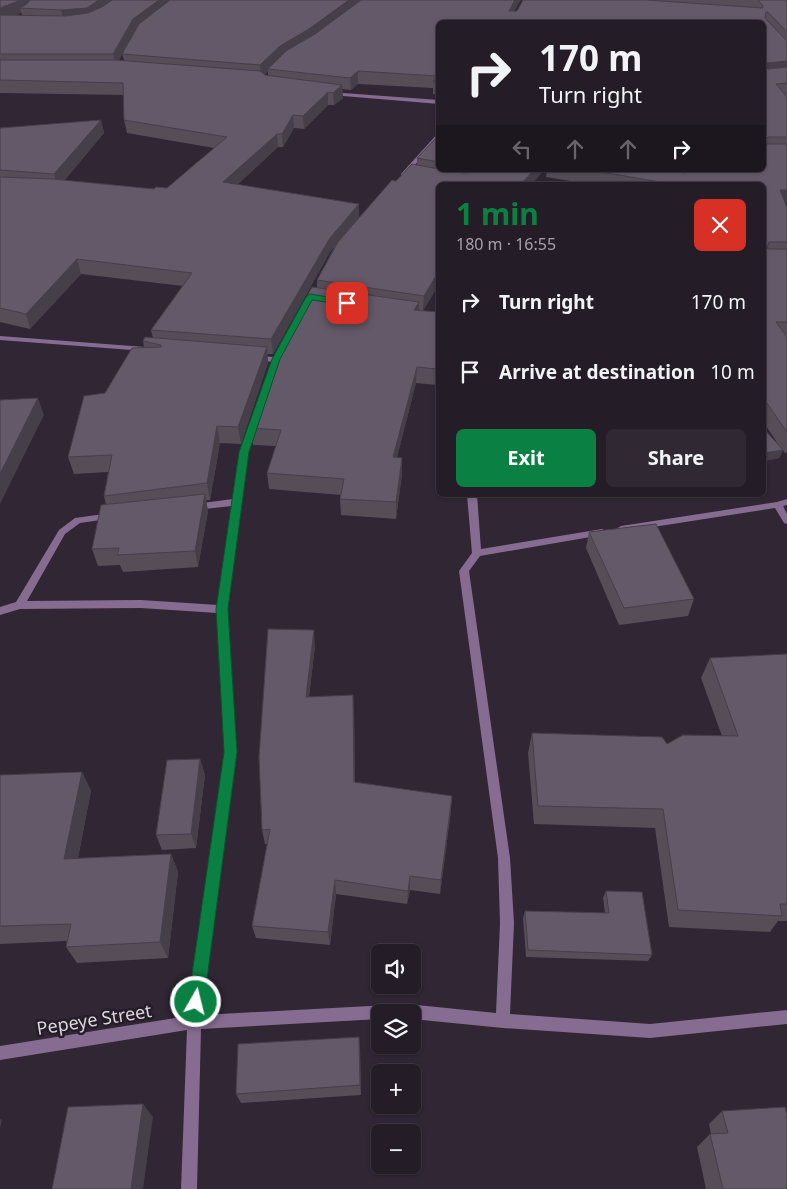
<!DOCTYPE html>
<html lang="en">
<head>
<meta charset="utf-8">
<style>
  body { margin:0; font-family:"Noto Sans",sans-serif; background:#302933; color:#f1f3f6; height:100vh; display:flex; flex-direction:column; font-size:19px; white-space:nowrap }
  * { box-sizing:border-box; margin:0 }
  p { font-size:16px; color:#a3a1a7 }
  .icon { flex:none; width:28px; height:28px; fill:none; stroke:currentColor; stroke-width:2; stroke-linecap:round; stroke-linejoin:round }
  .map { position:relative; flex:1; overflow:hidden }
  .side { position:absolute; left:436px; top:182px; width:330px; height:315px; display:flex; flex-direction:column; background:#241c27; border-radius:8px; box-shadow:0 1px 4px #0004,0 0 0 1px #413a44 }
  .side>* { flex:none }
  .top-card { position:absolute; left:436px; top:20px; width:330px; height:152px; border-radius:8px; box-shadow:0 1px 4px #0004,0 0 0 1px #413a44; background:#241c27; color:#f1f3f6; overflow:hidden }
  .fabs { position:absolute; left:371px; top:944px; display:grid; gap:10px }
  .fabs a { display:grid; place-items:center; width:50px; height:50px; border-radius:8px; background:#241c27; box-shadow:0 1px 4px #0004,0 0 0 1px #413a44; font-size:25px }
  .pin { position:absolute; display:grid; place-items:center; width:42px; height:42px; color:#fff; margin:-21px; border-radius:10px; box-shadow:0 2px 8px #0006 }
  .me { position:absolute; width:55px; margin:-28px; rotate:8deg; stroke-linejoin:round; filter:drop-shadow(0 0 4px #0008) }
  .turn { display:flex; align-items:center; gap:18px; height:105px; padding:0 20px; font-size:22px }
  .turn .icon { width:65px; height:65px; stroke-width:2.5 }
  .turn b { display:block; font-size:35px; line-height:42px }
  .lanes { display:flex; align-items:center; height:48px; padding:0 20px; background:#0003; justify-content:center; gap:25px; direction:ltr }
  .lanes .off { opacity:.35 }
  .round { display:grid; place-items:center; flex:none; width:52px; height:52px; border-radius:8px; background:#302933 }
  .summary { display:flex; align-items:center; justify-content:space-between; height:85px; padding:0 20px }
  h1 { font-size:30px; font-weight:700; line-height:38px; color:#0b8043 }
  .action { display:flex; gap:10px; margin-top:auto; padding:10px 20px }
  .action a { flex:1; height:58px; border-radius:8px; background:#0b8043; color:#fff; font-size:20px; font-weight:700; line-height:58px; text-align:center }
  .action a+a { background:#302933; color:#f1f3f6 }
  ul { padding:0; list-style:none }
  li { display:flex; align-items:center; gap:15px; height:70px; padding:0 20px }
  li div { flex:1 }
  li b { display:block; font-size:19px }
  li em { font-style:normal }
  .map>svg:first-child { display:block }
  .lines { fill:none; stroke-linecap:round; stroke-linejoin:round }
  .minor { fill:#876c92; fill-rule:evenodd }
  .wall { fill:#564d59; fill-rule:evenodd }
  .shaded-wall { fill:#463e49 }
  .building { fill:#645968; stroke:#463e49 }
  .route { fill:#0b8043; stroke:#07532c }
  .labels { text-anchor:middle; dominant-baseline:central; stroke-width:5; stroke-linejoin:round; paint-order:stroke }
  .near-street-label { font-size:18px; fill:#dcd5de; stroke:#261d2a }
</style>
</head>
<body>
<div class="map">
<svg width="787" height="1189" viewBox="0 0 787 1189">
  <rect width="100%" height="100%" fill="#302634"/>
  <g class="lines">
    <path class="minor" d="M329,92l110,8v4l-108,-9z
      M439,132v6l-34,38h-4v-2z
      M679,170h6l-4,15h-6z
      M0,336l145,11 4,2 -4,2 -145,-11z
      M252,356l24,1 4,2c-6,4 -23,3 -29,-1z
      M255,417l4,3 -11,32 -21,157 10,143 -35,263 205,-11 89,9 4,-90 -2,-65 -39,-287 13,-18 -5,-58h10l4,54 121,-20 5,3 -5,3 -122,21 -11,15 41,287 4,65 -4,91 140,10 137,-14v14l-137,14 -147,-10 -91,-9v-7h-32v7l-179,10 -4,160h-16l6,-159 -187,30v-14l188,-30 37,-264 -8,-139 -76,-5 -121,1 -20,6v-8l16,-5 43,-72 16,-12 36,-5 3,1 2,2 -2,2 -34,5 -15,11 -38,67 114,-1 77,5 14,-99 -37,4 -5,-3 5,-3 38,-5 7,-47 11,-32z
      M787,499v6l-4,1 4,8v10l-3,-1 -9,-15 -154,24 -5,-3 5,-3 156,-24z"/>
  </g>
  <path class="wall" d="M0,0l517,11 6,-11h264v96h-1l1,1v106h-2l2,4v246h-2l-2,-3 -4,8 -15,3v-32l16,18 -16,-24v-238h-169l-49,-8 1,-7h131l-1,2 8,1 79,-3 -325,-148v73l-6,-1v-6l-75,-4 -7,6 -9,-1 1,9 -9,7h-6l-24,24 -10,-1 -11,19h-5l-41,38 122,32 37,-36 21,-16v-7l22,-19v31h105l-13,15h-92l-16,126 16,1v61l-2,12 -21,-2 -19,74 5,1v16l-6,45 -55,-4 -1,-16 1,-4 -72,-6 -2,-16 9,-27 -23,-1 -3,-17 67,-141v-7l18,-34 -5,6 -57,102h-6l1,9 -27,81 -21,-1 -10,57h-4l2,11 -10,56 -75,5 -3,-7 -22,1 -6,-17 14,-44 -2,-9 4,-24 -34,2 -6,-17 37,-64 39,-46 -1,-6 10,-3 -2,-8 32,-44 -102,-12 -51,55 -30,-7v-194l101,-8 3,13 -40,48 90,8 13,-1 47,-40 -87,-15 -3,-13v-25l-124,-2zM21,12l1,3h-7l4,-1zM126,47l-4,7 2,6h-5zM268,71v5l-3,-1h-1z
    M589,532l105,67 -6,17 -69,9 -33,-77z
    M315,646l-6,51 45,14 1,72 96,27 -11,84 -30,-4 -3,14 -71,-10 -6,51 -74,-7 -4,-12 15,-82h-2l-3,-14z
    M787,654v267h-9l-8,11 -101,-5 -14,-99 -121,-4 -6,-71 4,-20 135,11 55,-8 -21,-58 9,-20z
    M200,759l5,16 -9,73 -34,2 -6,-15z
    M82,772l9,19 -13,67 93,-4 7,18 -10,86 -91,5 -11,-16 1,-6 -67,3v-169z
    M606,891l46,64 -4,6 -122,-4 -3,-39 2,-7 80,2 -2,-15z
    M360,1048l1,47 -120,8 -5,-9z
    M722,1111l65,78h-81l-9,-42 13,-13h1l-2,-10z"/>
  <path class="shaded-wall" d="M19,0h14l-13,8 1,4 -2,2 -19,7v-13z
    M99,0h19l-29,19 -25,2 -3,-11z
    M159,0h13l-37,30 -19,36 -3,-12 20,-35z
    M349,0h16l-97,69v2l-7,6 -1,-12 20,-19z
    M515,0h6l-13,22 1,-11z
    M787,61v12l-23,2 1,-10 2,-2z
    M358,71v13l-7,6 -1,-12z
    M342,85l1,13 -9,7 -1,-12z
    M328,92v13l-24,24 -1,-13z
    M293,115l1,13 -11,19 -1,-13z
    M101,120l3,13 -46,55 -4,-14z
    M277,134l1,13 -53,49 -2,-14z
    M534,170h10l-13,15h-11z
    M780,190h7v13l-12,1z
    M359,204v14l-29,34 -57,102 -2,-15 59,-101z
    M77,259l4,15 -51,55 -4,-15z
    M439,271v14l-16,26 1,-15z
    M419,302v16l-5,-8z
    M267,347l1,16 -27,81 -3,-17z
    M439,361v12l-2,12v-16z
    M417,367l-1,16 -23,90v-16z
    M38,398l6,17 -44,89v-30z
    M217,426l3,17 -10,57 -3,-17z
    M783,450l-4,8 -15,3v-8z
    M402,458v16l-6,45v-17z
    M205,494l3,17 -10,56 -3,-16z
    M314,630l1,16 -8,66 -1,-15z
    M353,695l1,16 1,86 -1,-15z
    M200,759l5,16 -9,73 -5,-14z
    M82,772l9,19 -17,86 -10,-18z
    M452,796l-1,14 -11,84 1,-14z
    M171,854l7,18 -10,86 -8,-16z
    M410,876v14l-3,14 1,-13z
    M335,880l1,14 -6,51 -2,-13z
    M359,1037l1,11 1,47 -1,-10z
    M143,1104l10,13 -10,72h-12z
    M0,1119l2,1 -2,8z"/>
  <path class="building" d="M0,0h19l-3,2 -16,6z
    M30,0h69l-12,8 -26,2 -41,-2 7,-4z
    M112,0h47l-26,19 -20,35h-113v-39l65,1 23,-3 14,-6z
    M170,0h179l-40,29 -29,17 -20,19 -138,-11 17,-30z
    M361,0h154l-6,11h8l6,-11h123l117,8v-2l-5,-6h29v32l-19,-20h-2l-1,6 22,23v20l-20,2 -2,2 3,4 19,-2v16l-11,1 11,13v40h-19l-2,2 1,5h20v46h-7l7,17v35h-18l-2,6 2,1h18v73h-11l11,15v95l-23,-33v-214h-86l-89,-15h88v2l8,1 1,-3h78v-148h-325v60h-6l5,-6 -80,-5 -8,7 -82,-9 18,-18 29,-17z
    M0,60h116l144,11 5,4 77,10 -9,8 -5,-1 -25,24 -10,-1 -11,19h-5l-54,48 136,22 -29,34 -59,101 -120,-9 41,-57 -115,-14 -51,55 -26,-6v-131l53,2 101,10 2,-2 11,1 60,-51 -103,-17 -1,-37 -123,-3z
    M101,120l-47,54 -54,-4v-42z
    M435,139h4v23l-22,-4z
    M412,164l27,5v1h6l18,3 17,-1 -1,-2h55l-14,15h-81v86l-15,25 -107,-16 21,-38 54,-62 4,1z
    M312,287l107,15 -5,8 25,2v49l-2,8 -20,-2 -24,90 9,1 -6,44 -56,-3 4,-20 -77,-6 14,-43 -31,-2 30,-84z
    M145,337l122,10 -29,80 -21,-1 -10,57 -103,13 8,-41 -44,2 16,-61 21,-3 27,-45 29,-1v-2l-18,-4z
    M38,398l-38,76v-74z
    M764,429l19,21 -19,3z
    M205,494l-10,57 -78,4 2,-7 -27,1 9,-44z
    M656,524l38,75 -70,9 -35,-76z
    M268,629l46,1 -8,67 47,-2 1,87 98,14 -11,84 -31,-4 -2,15 -73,-11 -7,52 -76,-6 18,-97 -8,1 -3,-73z
    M787,654v250h-7l2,12 -104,-6 -15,-101 -125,-3 -6,-73 130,4 5,7 16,-9 55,1 -28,-78z
    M200,759l-9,75 -35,1 11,-75z
    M82,772l-18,87 107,-5 -11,88 -94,5 5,-23 -71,2v-151z
    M606,891l36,1 10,63 -124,-5 -3,-39 84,2z
    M359,1037l1,48 -124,9 2,-50z
    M143,1104l-12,85h-79l16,-82z
    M785,1107l2,7v75h-64l-13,-55 18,-1 -6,-22z"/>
  <path class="route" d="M310,294l37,6 4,3 -4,2 -35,-5 -32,59 -31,93 -21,157 9,143 -33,250 -2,6 -6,2 -5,-2 -3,-6 36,-250 -8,-143 23,-157 33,-93 34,-62z"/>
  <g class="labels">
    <g class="near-street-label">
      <text transform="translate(94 1019) rotate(-9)">Pepeye Street</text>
    </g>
  </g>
</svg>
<div class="fabs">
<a><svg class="icon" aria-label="sound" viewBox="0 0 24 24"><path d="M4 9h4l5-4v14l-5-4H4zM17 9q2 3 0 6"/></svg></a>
<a><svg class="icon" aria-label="layers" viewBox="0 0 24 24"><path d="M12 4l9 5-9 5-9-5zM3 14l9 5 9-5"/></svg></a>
<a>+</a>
<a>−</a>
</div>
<div class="pin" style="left:347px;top:303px;background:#d93025"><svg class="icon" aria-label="arrive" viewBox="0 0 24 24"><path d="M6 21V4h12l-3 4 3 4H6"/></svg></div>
<svg class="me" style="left:196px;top:1002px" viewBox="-20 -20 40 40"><circle r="17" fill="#0b8043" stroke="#fff" stroke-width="3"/><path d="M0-11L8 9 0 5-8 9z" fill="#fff"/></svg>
<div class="top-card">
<div class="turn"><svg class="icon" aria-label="right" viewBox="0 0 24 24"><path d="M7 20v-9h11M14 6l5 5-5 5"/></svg><div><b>170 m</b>Turn right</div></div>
<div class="lanes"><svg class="icon off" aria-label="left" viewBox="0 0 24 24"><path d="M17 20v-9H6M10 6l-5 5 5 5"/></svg><svg class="icon off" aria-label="ahead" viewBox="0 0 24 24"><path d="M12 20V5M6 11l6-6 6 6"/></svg><svg class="icon off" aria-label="ahead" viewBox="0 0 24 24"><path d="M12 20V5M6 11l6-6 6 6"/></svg><svg class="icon" aria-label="right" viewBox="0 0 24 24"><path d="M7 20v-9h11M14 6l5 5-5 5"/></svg></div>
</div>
<section class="side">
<div class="summary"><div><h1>1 min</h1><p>180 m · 16:55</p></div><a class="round" style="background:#d93025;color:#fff"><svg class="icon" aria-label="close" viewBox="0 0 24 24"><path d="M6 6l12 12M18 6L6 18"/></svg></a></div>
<ul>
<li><svg class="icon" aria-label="right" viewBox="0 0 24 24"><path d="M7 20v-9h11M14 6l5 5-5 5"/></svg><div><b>Turn right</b></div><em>170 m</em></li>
<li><svg class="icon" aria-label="arrive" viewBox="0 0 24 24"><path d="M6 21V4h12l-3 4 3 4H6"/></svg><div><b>Arrive at destination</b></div><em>10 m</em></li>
</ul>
<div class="action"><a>Exit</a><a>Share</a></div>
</section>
</div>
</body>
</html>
